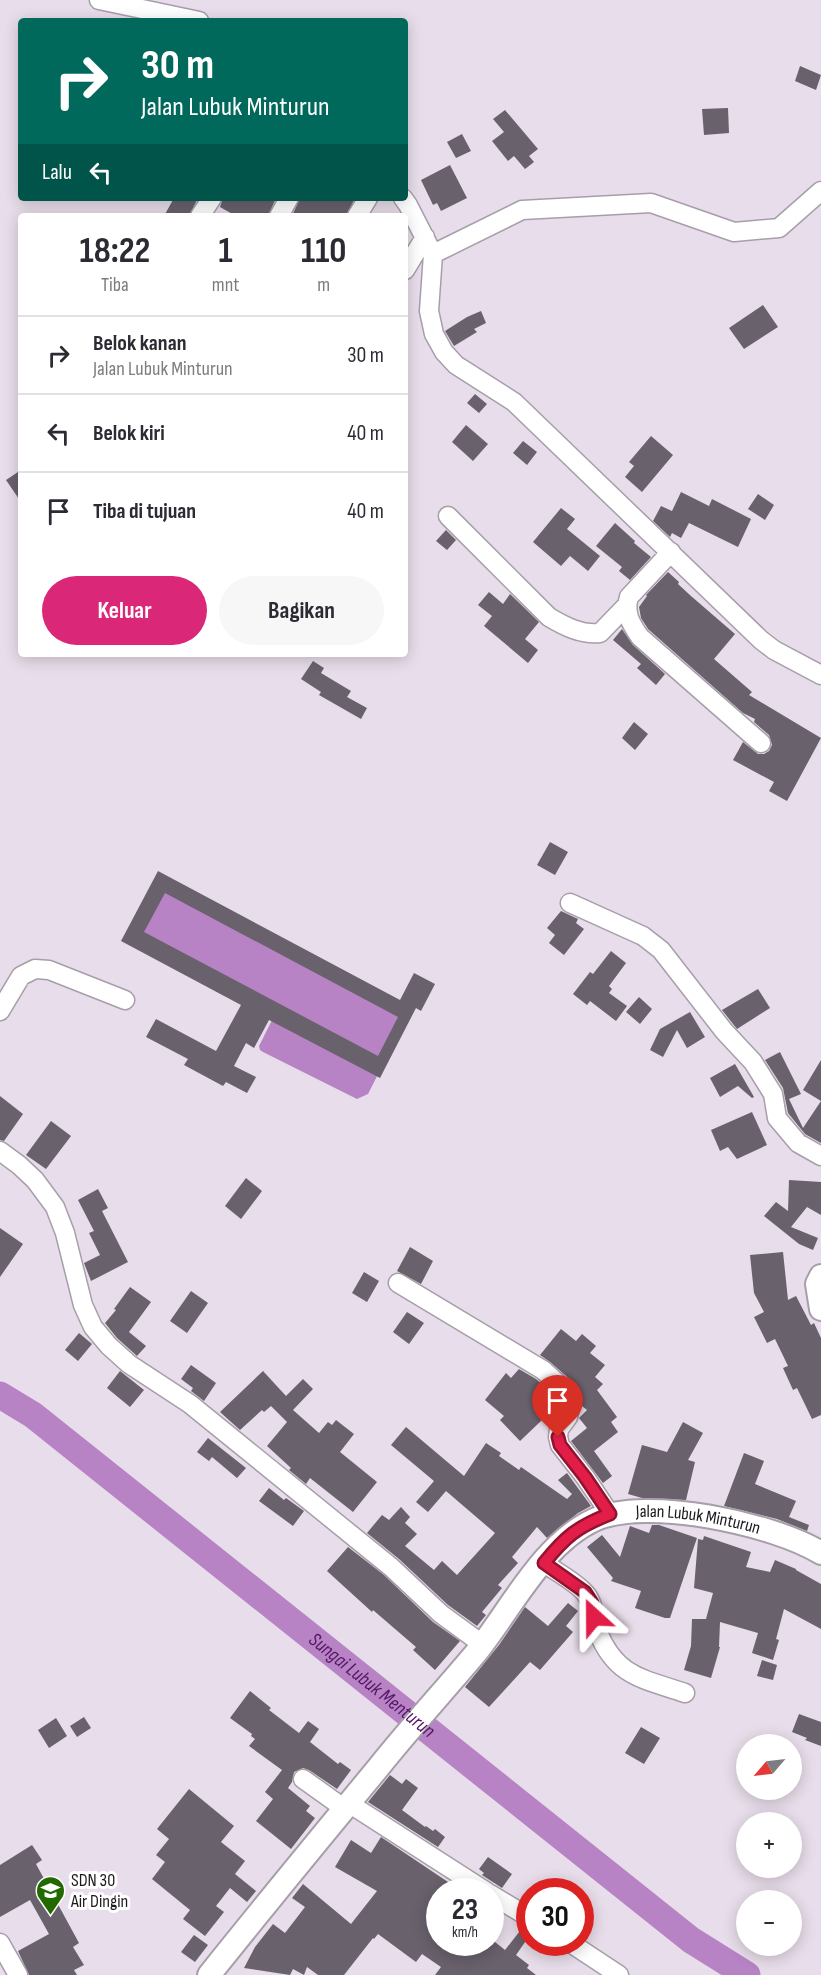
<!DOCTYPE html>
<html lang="id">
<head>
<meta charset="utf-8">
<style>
  body { margin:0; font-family:"Sofia Sans Condensed",sans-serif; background:#f7f7f7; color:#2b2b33; height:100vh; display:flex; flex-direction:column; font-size:22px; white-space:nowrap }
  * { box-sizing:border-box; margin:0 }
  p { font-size:20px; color:#7c7c81 }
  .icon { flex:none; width:33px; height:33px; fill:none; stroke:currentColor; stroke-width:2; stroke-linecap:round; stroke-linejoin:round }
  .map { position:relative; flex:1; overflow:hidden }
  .sheet { position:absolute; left:18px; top:213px; width:390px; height:444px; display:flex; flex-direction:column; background:#fff; border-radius:6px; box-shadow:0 3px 15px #0003 }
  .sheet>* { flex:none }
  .guide { position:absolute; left:18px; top:18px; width:390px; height:183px; border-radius:6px; box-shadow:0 3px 15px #0003; background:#00695c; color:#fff; overflow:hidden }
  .needle { width:39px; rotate:242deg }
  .tools { position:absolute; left:736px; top:1734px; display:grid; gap:12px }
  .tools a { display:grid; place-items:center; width:66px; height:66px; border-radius:50%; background:#fff; box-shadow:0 3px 15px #0003; font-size:30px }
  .speed { position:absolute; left:426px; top:1878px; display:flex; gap:12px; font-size:30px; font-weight:700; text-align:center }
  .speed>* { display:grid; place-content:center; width:78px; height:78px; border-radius:50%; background:#fff; box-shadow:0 3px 15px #0003; line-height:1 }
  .speed small { font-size:15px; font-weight:400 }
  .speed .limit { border:9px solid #d22; background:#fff; color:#111 }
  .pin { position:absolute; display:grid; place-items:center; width:51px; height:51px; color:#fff; margin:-62px -26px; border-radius:50% 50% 50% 0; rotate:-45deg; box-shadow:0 0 6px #0007 }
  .pin .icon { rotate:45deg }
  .me { position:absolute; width:66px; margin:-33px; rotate:336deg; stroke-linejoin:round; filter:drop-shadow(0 0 4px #0008) }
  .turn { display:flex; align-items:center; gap:21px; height:126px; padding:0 24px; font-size:27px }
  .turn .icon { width:78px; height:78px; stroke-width:2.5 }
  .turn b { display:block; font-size:42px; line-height:51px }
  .then { display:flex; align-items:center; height:57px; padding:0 24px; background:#0003; gap:12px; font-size:22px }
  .eta { display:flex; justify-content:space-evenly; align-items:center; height:102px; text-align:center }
  .eta b { font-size:36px; font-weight:700; line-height:42px }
  .cta { display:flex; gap:12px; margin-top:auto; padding:12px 24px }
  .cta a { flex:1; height:69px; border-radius:36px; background:#db2777; color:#fff; font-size:24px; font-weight:700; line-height:69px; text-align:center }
  .cta a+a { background:#f7f7f7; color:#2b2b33 }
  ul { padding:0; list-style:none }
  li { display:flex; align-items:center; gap:18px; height:78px; padding:0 24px; border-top:2px solid #e1e1e2 }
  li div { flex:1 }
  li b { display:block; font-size:22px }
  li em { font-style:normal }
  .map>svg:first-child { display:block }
  .water { fill:#b783c5 }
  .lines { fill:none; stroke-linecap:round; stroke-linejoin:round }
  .river { stroke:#b783c5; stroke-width:27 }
  .building { fill:#69616c; fill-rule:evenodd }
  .minor-casing { stroke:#a79eaa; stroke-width:21 }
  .tertiary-casing { stroke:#a79eaa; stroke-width:26 }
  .minor { stroke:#fff; stroke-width:18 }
  .tertiary { stroke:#fff; stroke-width:22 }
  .route-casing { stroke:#92132f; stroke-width:15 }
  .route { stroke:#e11d48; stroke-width:10 }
  .labels { text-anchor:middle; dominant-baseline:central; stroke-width:6; stroke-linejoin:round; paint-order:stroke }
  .street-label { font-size:18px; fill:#1c191d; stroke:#fff }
  .poi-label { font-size:18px; fill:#1c191d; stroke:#fff; text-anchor:start }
  .water-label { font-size:20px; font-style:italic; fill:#571667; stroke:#fff }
</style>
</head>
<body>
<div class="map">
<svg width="821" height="1975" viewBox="0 0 821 1975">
  <rect width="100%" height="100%" fill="#e8ddea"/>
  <path class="water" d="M164,889l234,123 5,13 -35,69 -11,5 -94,-47 -3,-2 -1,-4 14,-28 -126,-77 -6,-13z"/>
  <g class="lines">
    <path class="river" id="s1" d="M0,1395l33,20 658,525 56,35"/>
  </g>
  <path class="building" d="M800,66l21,9 -5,15 -21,-9z
    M728,108l1,25 -25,2 -2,-26z
    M505,110l33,39 -9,7 5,6 -9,7 -11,-13 -6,5 -16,-20 12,-9 -11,-13z
    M462,134l9,17 -15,7 -9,-16z
    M450,165l17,33 -26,13 -4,-8 -4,2 -12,-25z
    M174,198h24l-9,18h-25z
    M223,198h53l-8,18h-32l-16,-9z
    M300,198h55l-9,18h-54z
    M763,305l15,22 -34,22 -15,-21z
    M481,311l5,12 -12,6 3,3 -23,14 -9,-15 22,-14z
    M475,394l12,10 -8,9 -12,-10z
    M466,425l22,19 -15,17 -21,-19z
    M651,436l22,19 -31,37 -17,-15 9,-11 -5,-4z
    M523,441l14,11 -10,13 -14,-12z
    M21,470v32l-15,-22z
    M681,492l28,14 3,-7 39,20 -13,28 -49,-24 -8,15 -9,-5 -2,4 -17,-16 8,-15 11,5z
    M758,494l16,11 -9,15 -17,-11z
    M561,508l14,11 -8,10 33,27 -12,15 -18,-15 -9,10 -28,-24z
    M615,523l20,18 -1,2 17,14 -21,23 -11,-9 3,-4 -26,-21z
    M446,530l10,10 -9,10 -11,-9z
    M668,572l11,10 -1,2 13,12 44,38 -21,25 38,33 -3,3 72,43 -34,63 -18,-10 5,-9 -41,-22 10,-18 15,12h6l5,-3 3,-6 -3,-10 -15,-13 1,-3 -12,-6 -95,-84 -7,-11 -2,-11 8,-11 -1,-1z
    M489,592l14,12 7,-10 29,28 -14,17 13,11 -10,13 -44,-37 8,-10 -14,-11z
    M622,629l11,16 32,29 -9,11 -19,-17 4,-4 -28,-24z
    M313,661l11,7 -3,5 30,18 -4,6 20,11 -6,11 -42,-24 2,-3 -20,-13z
    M634,722l14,12 -13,16 -13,-12z
    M550,842l18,10 -13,23 -18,-10z
    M158,871l242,129 14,-27 21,11 -14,27 -5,-3 -36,70 -111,-58 -15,28 -8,-5 -12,23 22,11 -9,16 -21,-11 -3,4 -39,-21 4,-6 -42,-22 10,-18 60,32 25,-46 -120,-64zM165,893l233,124 -20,39 -234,-124z
    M561,911l17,8 -2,4 8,6 -20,26 -15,-12 6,-8 -8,-7z
    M611,951l15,12 -17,23 3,3 -3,4 18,13 -11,15 -26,-20 -3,4 -14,-11 17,-22 3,2z
    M758,989l12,19 -33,21 -15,-19z
    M639,997l13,12 -12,15 -14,-12z
    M690,1012l15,25 -18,11 -10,-18 -14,27 -13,-7 10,-21z
    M780,1052l21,42 -12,5 14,29 18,-27 -18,-11 18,-30v83l-16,-9 -17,-21 -5,-25 -18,-28z
    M735,1064l19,33 -2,1 -14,-12 -18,11 -10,-19z
    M0,1096l23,18 -19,27 -4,-1z
    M752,1112l15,33 -30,14 -9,-12 -8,4 -9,-21z
    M51,1121l20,15 -25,33 -20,-14z
    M246,1178l16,13 -21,28 -16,-13z
    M789,1180l32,2v33l-14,-8 -16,20 27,11 -5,12 -14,-6 -35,-28 12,-14 12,9z
    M98,1189l10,19 -6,3 26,51 -37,19 -7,-18 16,-8 -11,-22 5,-2 -16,-31z
    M0,1228l23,16 -23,33z
    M410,1247l23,14 -12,23 -24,-13z
    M783,1252l5,48 8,-4 15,29 3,-2 7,15v77l-9,4 -15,-31 -4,2 -10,-22 5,-2 -13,-27 -8,4 -13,-26 10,-5 -10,-19 -4,-38z
    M364,1272l15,9 -12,21 -15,-9z
    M130,1287l21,15 -22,30 17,14 -9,10 -20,-18 -12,-15 11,-13 -2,-1z
    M191,1291l17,12 -21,30 -17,-12z
    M407,1312l17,11 -15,21 -16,-12z
    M561,1329l15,12 6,-7 14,12 -6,7 15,12 -10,12 8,7 -6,6 20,27 -6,5 7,10 -24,19 18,25 -9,7 -32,-42 16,-13 -8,-10 8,-8 -5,-4 -1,-9 -9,-16 -22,-19 -10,-7z
    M79,1333l13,11 -14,17 -13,-11z
    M191,1365l25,18 -12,18 -13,-10 2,-3 -12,-9z
    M519,1369l17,10 19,17 3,5 -17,20 -21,20 -20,-21 4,-4 -19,-16 21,-27 5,5z
    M120,1371l24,19 -14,17 -23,-19z
    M263,1371l23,25 17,-17 10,10 -20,21 26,23 9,-11 4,3 4,-5 18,14 -14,18 37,30 -24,30 -43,-34 -4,6 -17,-14 2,-2 -24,-22 20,-24 -16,-16 -7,6 -2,-2 -22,20 -20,-18z
    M683,1422l20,11 -15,27 7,2 -9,38 -44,-2 -14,-4 14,-49 25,7z
    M406,1427l58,49 22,-33 15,10 -2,3 20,14 2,-3 46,32 5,-5 -14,-14 9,-7 24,33 -13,7 -31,25 -10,-11 -25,30 6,6 -20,22 4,3 -20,24 4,3 -9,11 -29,-21 -49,-46 -32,-26 15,-18 7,5 12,-13 9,10 -5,6 12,11 -12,12 29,24 8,-9 15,14 38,-42 -49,-42 -18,21 -12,-10 18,-21 -43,-36z
    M208,1438l38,30 -9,10 -25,-21 -3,4 -12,-9z
    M744,1453l20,8 -9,23 41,17 -7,16 20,8 -2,6 -30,-12 -53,-13z
    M269,1488l15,12 2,-2 18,13 -11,15 -34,-25z
    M652,1525h7l38,13 -27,80h-5l-30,-10 6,-17 -30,-10 2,-3 -26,-31 15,-12 18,22 10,-31 19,7z
    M704,1536l47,16 -5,15 24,5 5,-12 21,9v1l25,14v45l-37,-20 -8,30 3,1 -6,20 -21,-7 6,-20 -38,-11 -1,25h1l-9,31 -27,-8 7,-24 1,-27h14l7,-26 -19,-5 4,-49 5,1z
    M348,1547l36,28 49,47 27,19 -25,29 -22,-20 3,-3 -43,-37 -1,2 -45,-41z
    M568,1603l10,8 -12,15 7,6 -33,38 -10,-8 -41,45 -24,-20 34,-42 26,-38 23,19z
    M762,1660l15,5 -4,15 -16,-4z
    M250,1691l21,17 -2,2 30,23 9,-12 11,8 -9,13 28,22 2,-2 11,8 -14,19 -28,-19 -6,-2 -9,4 -2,10 -4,6 22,18 -4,5 9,7 -24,31 -35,-28 17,-22 -8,-7 17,-22 -33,-24 6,-7 -4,-3 1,-2 -22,-16z
    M799,1714l22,8v24l-16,-6 2,-2 -15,-6z
    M84,1717l7,11 -14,9 -7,-11z
    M56,1718l11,18 -18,12 -11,-18z
    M641,1727l19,11 -16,26 -19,-11z
    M390,1775l12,9 4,-5 12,9 -16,22 23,17 1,-1 7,5 2,-2 10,8 -7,10 -70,-45z
    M189,1789l45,37 -13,16 24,19 -10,13 21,17 -9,11 -17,-14 -14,18 8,6 -19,24 -22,-17 7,-9 -38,-31 13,-17 -9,-7 13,-16 -12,-10z
    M381,1837l67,45 -5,10h-3v50h55l10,8 18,-23 7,3v5l-14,20 13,10 -2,3 9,7h-101l6,-8 -19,-13 -6,8 -38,-28 -4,5 -1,-1 -29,37h-26l-11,-8 -3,8 -11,-6 -3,6 -46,-7 11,-21 18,-23 12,9 20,-26 -13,-9 11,-14 48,40 26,-33 -42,-24 16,-27 20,13z
    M32,1845l10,15 -6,4 43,79 -6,4 11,18 -10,5 3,5h-48l-11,-24 31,-17 -19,-34 -30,17v-52z
    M488,1857l24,17 -10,14 -20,-13 2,-2 -5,-4z
    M194,1935l14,10 -13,17 -14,-10z"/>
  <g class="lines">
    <defs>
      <path id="minor" d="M99,0l100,21
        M403,198l5,7 25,49 -4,57 5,23 10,18 12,13 58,37 247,238 13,10 47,25
        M200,216l12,-18
        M279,216l10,-18
        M357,216l11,-18
        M433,254l89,-44 129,-7 83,29 45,-4 42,-37
        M405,270l20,-33
        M448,516l101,101c15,9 32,18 51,16l27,-28
        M671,552l-42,45c-5,16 2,27 11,40l121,106
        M570,903l73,33 18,14 63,81 29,31 20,32 4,24 21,25 23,13
        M0,1011l21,-35 14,-7 14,1 76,30
        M0,1151l19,14 16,15 20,27 10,26 18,72 10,22 16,19 20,18 61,40 201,163 50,47 41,30
        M398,1283l145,87 21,19 7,13 -3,15 -9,12 -1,8 2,8 25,32 25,37
        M544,1563c11,8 33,20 41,30 10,10 8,26 13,39 18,45 46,47 87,61
        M303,1779l42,30
        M350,1804l137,88
        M490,1894l40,24
        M569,1942l50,33
        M0,1943l18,32"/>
      <g id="tertiary">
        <path d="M821,1276l-4,8 4,25"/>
        <path id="s2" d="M209,1975c56,-70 112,-138 169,-207 31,-39 65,-76 97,-114 35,-43 67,-110 119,-134 52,-24 180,4 227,33"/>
      </g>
    </defs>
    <use href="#minor" class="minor-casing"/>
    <use href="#tertiary" class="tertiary-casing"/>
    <use href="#minor" class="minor"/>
    <use href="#tertiary" class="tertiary"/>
  </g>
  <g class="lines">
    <defs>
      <path id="route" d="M558,1437l2,8 25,32 25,37c-33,13 -44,22 -66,49l41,29 7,11 2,14"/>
    </defs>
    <use href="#route" class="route-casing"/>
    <use href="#route" class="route"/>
  </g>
  <defs>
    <symbol id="school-pin" viewBox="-11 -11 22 30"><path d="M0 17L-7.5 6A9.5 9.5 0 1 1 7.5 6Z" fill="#226900" stroke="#fff"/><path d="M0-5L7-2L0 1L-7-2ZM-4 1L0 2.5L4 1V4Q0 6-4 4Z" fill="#fff"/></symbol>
  </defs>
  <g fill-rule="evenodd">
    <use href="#school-pin" x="34" y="1874" width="33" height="45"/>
  </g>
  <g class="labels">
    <g class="street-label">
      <text stroke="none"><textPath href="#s2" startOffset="704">Jalan Lubuk Minturun</textPath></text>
    </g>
    <g class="poi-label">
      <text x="71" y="1880">SDN 30<tspan x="71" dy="21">Air Dingin</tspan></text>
    </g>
    <g class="water-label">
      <text stroke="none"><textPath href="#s1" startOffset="472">Sungai Lubuk Menturun</textPath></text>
    </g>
  </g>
</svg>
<div class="tools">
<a><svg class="needle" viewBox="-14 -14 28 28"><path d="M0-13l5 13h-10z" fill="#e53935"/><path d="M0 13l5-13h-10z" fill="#7c7c81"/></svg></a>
<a>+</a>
<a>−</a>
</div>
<div class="speed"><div>23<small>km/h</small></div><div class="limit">30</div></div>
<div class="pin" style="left:558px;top:1437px;background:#d93025"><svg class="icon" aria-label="arrive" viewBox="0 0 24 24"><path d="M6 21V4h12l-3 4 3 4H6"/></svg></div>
<svg class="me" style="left:594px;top:1617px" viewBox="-20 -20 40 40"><path d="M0-17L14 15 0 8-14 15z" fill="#e11d48" stroke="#fff" stroke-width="4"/></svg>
<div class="guide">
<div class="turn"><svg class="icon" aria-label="right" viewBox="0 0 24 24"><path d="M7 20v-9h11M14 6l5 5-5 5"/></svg><div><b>30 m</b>Jalan Lubuk Minturun</div></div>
<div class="then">Lalu<svg class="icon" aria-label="left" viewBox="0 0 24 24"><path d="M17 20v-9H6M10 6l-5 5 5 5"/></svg></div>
</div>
<section class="sheet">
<div class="eta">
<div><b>18:22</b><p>Tiba</p></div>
<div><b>1</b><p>mnt</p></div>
<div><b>110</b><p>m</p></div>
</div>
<ul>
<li><svg class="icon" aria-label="right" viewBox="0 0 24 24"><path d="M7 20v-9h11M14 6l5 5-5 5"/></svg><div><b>Belok kanan</b><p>Jalan Lubuk Minturun</p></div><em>30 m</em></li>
<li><svg class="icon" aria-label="left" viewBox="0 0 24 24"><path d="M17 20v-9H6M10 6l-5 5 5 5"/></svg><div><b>Belok kiri</b></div><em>40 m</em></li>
<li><svg class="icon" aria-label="arrive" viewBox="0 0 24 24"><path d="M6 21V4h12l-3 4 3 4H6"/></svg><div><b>Tiba di tujuan</b></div><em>40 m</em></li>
</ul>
<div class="cta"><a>Keluar</a><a>Bagikan</a></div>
</section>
</div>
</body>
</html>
